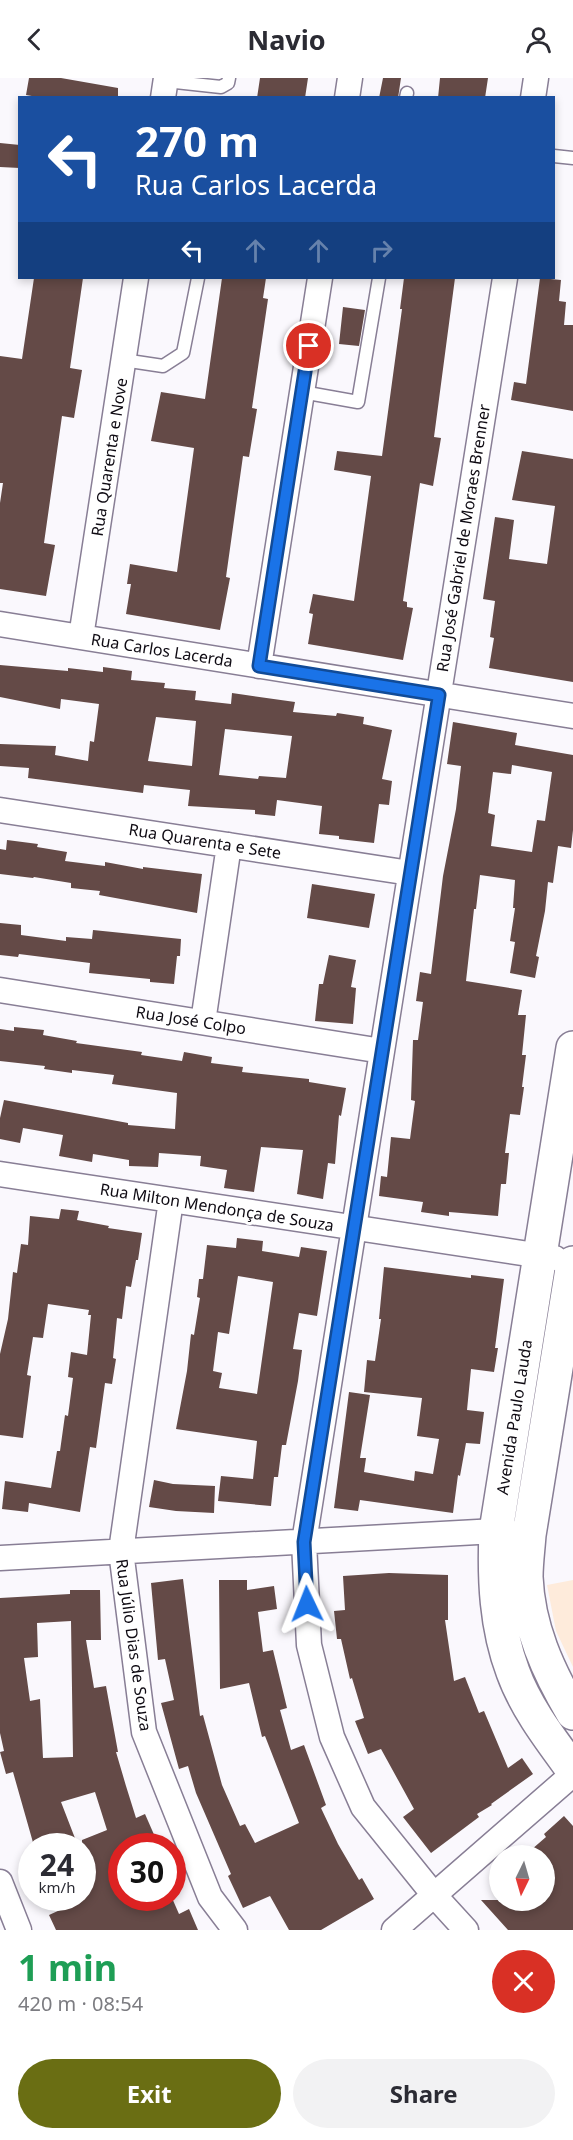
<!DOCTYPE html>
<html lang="en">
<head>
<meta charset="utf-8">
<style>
  body { margin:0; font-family:"Noto Sans",sans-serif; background:#f2f2f3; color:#2b2b33; height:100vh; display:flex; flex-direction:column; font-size:22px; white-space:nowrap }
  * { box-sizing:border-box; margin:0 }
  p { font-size:20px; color:#7c7c81 }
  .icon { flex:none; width:33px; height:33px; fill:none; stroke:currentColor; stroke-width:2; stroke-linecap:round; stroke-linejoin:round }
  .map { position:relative; height:1852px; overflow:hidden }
  .details { display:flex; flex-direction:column; background:#fff; flex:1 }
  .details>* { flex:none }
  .hud { position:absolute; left:18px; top:18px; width:537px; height:183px; border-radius:0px; box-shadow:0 3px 9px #0003; background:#1a4fa0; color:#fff; overflow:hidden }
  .needle { width:39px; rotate:185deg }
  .fabs { position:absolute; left:489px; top:1767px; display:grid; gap:12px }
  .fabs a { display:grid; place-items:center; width:66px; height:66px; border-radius:50%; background:#fff; box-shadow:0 3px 9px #0003; font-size:30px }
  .speed { position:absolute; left:18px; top:1755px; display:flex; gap:12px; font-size:30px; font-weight:700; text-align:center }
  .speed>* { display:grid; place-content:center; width:78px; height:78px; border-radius:50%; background:#fff; box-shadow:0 3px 9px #0003; line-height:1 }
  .speed small { font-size:15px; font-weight:400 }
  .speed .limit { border:9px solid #d22; background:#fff; color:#111 }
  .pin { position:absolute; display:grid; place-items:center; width:51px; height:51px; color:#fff; margin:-26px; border:3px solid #fff; border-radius:50%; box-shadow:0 2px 6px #0007 }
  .me { position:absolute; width:66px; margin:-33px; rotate:358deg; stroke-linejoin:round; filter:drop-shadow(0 0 4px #0008) }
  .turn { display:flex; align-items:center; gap:21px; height:126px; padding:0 18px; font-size:27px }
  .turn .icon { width:78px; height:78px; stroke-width:2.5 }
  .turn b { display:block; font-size:42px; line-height:51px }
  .lanes { display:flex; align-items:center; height:57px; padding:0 18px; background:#0003; justify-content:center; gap:30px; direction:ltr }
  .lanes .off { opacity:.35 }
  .round { display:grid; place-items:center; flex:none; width:63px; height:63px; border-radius:32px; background:#f2f2f3 }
  .summary { display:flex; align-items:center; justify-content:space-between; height:102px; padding:0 18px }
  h1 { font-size:36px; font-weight:700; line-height:45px; color:#1e9e55 }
  .cta { display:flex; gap:12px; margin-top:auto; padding:12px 18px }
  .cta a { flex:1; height:69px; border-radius:36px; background:#6a6e13; color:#fff; font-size:24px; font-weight:700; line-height:69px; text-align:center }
  .cta a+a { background:#f2f2f3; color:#2b2b33 }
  header { display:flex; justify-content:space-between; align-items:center; height:78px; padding:0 18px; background:#fff; font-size:27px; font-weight:700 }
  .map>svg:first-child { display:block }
  .education { fill:#feebdb }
  .building { fill:#644a47; fill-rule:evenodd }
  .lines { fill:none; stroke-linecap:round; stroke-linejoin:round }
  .lane-casing { stroke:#887e95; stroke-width:15 }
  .street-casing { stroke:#887e95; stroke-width:27 }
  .secondary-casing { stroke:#887e95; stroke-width:36 }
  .lane { stroke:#fff; stroke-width:12 }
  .street { stroke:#fff; stroke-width:24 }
  .secondary { stroke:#fff; stroke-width:33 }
  .route-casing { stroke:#114b97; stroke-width:15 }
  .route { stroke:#1a73e8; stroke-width:10 }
  .labels { text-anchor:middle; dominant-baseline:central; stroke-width:6; stroke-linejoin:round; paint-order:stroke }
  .street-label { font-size:16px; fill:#0e0a12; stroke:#fff }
</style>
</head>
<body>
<header><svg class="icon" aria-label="back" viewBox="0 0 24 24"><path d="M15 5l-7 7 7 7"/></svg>Navio<svg class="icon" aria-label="person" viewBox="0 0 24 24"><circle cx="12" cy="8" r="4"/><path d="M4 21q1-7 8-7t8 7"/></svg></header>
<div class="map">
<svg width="573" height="1852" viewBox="0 0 573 1852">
  <rect width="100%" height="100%" fill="#faf8fd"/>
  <path class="education" d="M573,1502v87l-17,-36 -9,-46z"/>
  <path class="building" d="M29,0h32l57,10v10h-75l-17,-3z
    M260,0h48l-3,20h-48z
    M383,0h18l-3,20h-19z
    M440,0h48l-3,20h-47z
    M0,65l20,2v23l-20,-1z
    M34,200h49l-13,90 12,2 -8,48 -12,-2 -18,127 11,2 -9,51 -46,-7v-86l3,-20h-3v-127l22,3z
    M222,200h44l-3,20 5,1 -16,109 5,1 -8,48 -6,-1 -17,121 4,1 -10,52 -94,-16 5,-30h-4l3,-20 47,8 17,-124 -43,-7 10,-49 44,7z
    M404,200h51l-21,159 7,1 -8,48 -13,-3 -17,118 4,1v5l6,1 -10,52 -95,-16 5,-30 -4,-1 4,-19 41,7 17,-125 -37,-6 3,-19 45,5 20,-147h-2z
    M540,200l21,2 -2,21 7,1 -2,23h9v86l-62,-11 3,-18 12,2z
    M343,229l22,3 -6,36 -20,-2z
    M522,373l51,8v223l-84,-14 5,-30 -4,-1 5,-36 -12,-2 12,-82 19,3 -5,39 38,5 8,-58 -43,-6z
    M0,587l68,6v-3l35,4v-5l29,4 -1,9 34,3 -1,5 32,3 -1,9 36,4 1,-11 63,9 -2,10 43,4 1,-3 27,4 -1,7 29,6 -10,49 10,2 -3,24 -10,-1 -5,39 -35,-4v-3l-20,-2 3,-28 -45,-6 -2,16 -20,-2v-4l-67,-4 2,-16 -46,-5 -1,8 -115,-15 1,-10 -29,-2v-22l56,2 -1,9 33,6 2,-20 4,1 5,-38 -38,-5 -1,10 -60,-12zM156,639l40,4 -4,45 -44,-5zM225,651l67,7 -6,42 -27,-2 -1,3 -39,-4z
    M453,644l64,11 -2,12 58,10v75l-2,18 -13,-2 -5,37 -5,-1 -3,29 -9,45 3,1 -4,21 -25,-5 5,-31 -5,-1 5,-33h-2l2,-28 -35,-5 -4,34h-2l-8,72 56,9 -4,25h8l-4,40h4l-4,32h2l-4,28 -10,-1 -5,39h4l-3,31h-5l-3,32 -49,-4v4l-28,-4 2,-10 -44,-6 2,-20 6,1 4,-40 19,2 5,-38 -4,-1 2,-60h5l5,-38 -7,-1 4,-29 11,2 12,-98 13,-67 5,-43 -14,-2zM512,687l40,7 -7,49 -8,-1 -5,32 -41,-6 4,-31 -7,-2 5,-41 18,2z
    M7,762l31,4 -1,3 30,5 -2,9 40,5v-4l38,7v-2l59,7 -5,39 -98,-18 1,-4 -29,-3v-5l-37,-6 -1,1 -33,-4v-25l6,1z
    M312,806l63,10 -6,34 -62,-10z
    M0,845l21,2v10l45,6v-4l26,2 1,-9 88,9 -1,17h-3l-3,28 -24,-2v-3l-61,-6 1,-10 -71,-9 -1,3 -18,-2z
    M329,877l27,5 -5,27 5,1 -3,36 -38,-3 4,-37h4z
    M14,949l30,3 -1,5 34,6 -1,2 66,9 -1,3 41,6 2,-9 28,5 -1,6 32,4 -1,5 67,7v3l37,6 -5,28 -2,-1 -4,49 -7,-1 -5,36 -26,-5 6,-44 -42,-3 -7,45 -30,-4 3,-18 -27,-4 1,-10 -42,-3 -1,14 -29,-1v-6l-36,-6 -1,8 -33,-6 4,-21 -40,-7 -3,15 -20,-4v-21l4,-18 124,23v2l47,4 2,-36 -65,-9 2,-9 -42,-5v3l-28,-4 1,-3 -45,-5v-32l14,2z
    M61,1131l18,2 -2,9 32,6 -1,2 34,5 -4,27h-2l-5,27 -5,-1 -4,33 -5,-1 -4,40 3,1 -4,25 -7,-1 -9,65 -6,-1 -10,65 -51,-9 -1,9 -26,-3 3,-28 46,7 6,-37h3l5,-36 3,1 5,-38 -5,-1 3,-25 16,3 4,-40h-3l1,-5 -41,-6 -5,34 -10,-1 -6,38 4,1 -8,62 -23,-3v-81l8,-35 5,-47 4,1 4,-29 7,1 2,-29 29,3z
    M237,1160l26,3 -1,10 37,6 2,-10 26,4 -10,65 -18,-3 -6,36 9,1 -4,31 -12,64h-4l-4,32h-4l-3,29 -53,-5 3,-25 32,3 4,-38 -81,-12 11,-58 4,-37 3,1 6,-37 -3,-1 2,-18h4l4,-34 29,3zM238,1198l35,6 -16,112 -38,-6 3,-15 -9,-2 5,-39 11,2z
    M384,1189l87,11v-3l33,4 -9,69h3l-4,24 -23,-3 -4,41 17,2 -4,32 -14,-1 -6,33 -2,-1 -5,38 -93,-13 -2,11 -24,-3 15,-116 21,3 -10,63h6l-2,14 50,9 1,-10 18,3 6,-35 -22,-3 5,-38 -58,-6 3,-32 8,1 6,-42h-2z
    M154,1402l19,4 42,2 -1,27 -38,-2 -27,-4z
    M389,1495l59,2v45h-3l9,61 11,-4 14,36 5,-2 24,57 14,-10 11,16 -42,30 1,1 -15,9 2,3 -48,36 -28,-36 11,-8 -33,-60 -13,5 -13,-33 9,-3 -12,-40 -2,1 -9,-40h-4l-3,-28 11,-1 -2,-34z
    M183,1501l17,137 3,-1 19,70 18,41 5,-2 10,19 44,-20 -34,-87 -3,1 -13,-54 -29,6 -1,-109h28v10l27,-4 3,23 -19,3 5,40 10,-2 14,58 -7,2 11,40 13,-5 22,60 -5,3 17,36 21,36 3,-2 12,21 -53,31h-32l-19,-34 -27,12 -15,-32 3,-2 -35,-81 -8,-27 -9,3 -18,-66 13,-3 -9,-41 -7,1 -7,-77z
    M70,1512h30l1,50h-15l8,48 12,-2 12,66h-2l10,34 10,32 9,-4 14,32h-37v52h50l7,16 10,-5 9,21h-142l-7,-15 11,-5 -5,-12h27v-58l25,-10 -12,-38 -34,10 17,44h-44l-21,-74 -7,2 -6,-22 4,-1 -4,-18v-135l70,-4zM71,1543l2,136 -30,1 -3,-59 -10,2 -6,-43 14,-1 -1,-34z
    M564,1738l9,10v104h-65l-27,-30h63v-44h-20l22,-19 -2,-3z"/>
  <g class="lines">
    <defs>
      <path id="lane" d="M166,3l55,6 7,-4 1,-5
        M406,20l1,-5
        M554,78l19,2
        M123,282l40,6 20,-13 15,-75
        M302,314l56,10 21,-124"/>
      <path id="street" d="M163,20l3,-20
        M347,20l3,-20
        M533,20l3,-20
        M0,546l573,92
        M81,559l55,-359
        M259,588l61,-388
        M0,732l410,63
        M0,912l382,61
        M203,944l26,-177
        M0,1096l555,84
        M171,1122l-50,351 23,181 66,165 25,33
        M0,1480l496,-27 16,2
        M0,1804l19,48
        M394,1852l179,-156
        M466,1852l-32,-35 -71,-88 -31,-70 -23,-92 -5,-103 201,-1264"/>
      <path id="secondary" d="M573,970l-77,483c-2,48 0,96 17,141 13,36 38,68 60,98
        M573,1185l-44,272c-1,14 -3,28 -3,42 2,50 22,94 47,136"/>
    </defs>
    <use href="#lane" class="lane-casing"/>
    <use href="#street" class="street-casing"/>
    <use href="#secondary" class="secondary-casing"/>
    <use href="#lane" class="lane"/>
    <use href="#street" class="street"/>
    <use href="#secondary" class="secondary"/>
  </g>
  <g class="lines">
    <defs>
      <path id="route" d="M307,1526l-3,-62 135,-847 -180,-29 50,-320"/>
    </defs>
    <use href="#route" class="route-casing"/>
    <use href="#route" class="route"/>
  </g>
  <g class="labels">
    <g class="street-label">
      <text transform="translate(109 379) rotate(-81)">Rua Quarenta e Nove</text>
      <text transform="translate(463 460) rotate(-81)">Rua José Gabriel de Moraes Brenner</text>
      <text transform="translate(162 572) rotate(9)">Rua Carlos Lacerda</text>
      <text transform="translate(205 763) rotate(9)">Rua Quarenta e Sete</text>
      <text transform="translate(191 942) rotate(9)">Rua José Colpo</text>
      <text transform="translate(217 1129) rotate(9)">Rua Milton Mendonça de Souza</text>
      <text transform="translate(514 1339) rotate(-81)">Avenida Paulo Lauda</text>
      <text transform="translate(134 1567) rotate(82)">Rua Júlio Dias de Souza</text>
    </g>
  </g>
</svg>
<div class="fabs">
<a><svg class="needle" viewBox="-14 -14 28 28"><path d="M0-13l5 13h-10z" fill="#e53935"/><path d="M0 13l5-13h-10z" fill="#7c7c81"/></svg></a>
</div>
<div class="speed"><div>24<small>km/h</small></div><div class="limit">30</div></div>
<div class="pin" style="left:309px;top:268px;background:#d93025"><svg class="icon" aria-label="arrive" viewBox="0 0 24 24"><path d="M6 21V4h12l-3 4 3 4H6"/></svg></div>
<svg class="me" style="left:307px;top:1526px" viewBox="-20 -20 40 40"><path d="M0-17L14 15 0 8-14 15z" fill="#1a73e8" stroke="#fff" stroke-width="4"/></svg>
<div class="hud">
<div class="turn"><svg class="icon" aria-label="left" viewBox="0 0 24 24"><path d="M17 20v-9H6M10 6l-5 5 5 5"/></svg><div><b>270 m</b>Rua Carlos Lacerda</div></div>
<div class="lanes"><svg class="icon" aria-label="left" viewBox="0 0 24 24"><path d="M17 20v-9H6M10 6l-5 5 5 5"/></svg><svg class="icon off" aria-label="ahead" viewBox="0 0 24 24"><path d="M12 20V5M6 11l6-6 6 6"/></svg><svg class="icon off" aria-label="ahead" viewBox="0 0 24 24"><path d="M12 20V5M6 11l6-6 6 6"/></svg><svg class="icon off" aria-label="right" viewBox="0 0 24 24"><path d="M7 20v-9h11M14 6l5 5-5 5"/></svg></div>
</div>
</div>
<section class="details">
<div class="summary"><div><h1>1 min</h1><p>420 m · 08:54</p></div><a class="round" style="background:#d93025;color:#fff"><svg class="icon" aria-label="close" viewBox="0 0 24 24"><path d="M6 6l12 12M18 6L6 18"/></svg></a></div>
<div class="cta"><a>Exit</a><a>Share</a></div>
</section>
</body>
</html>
